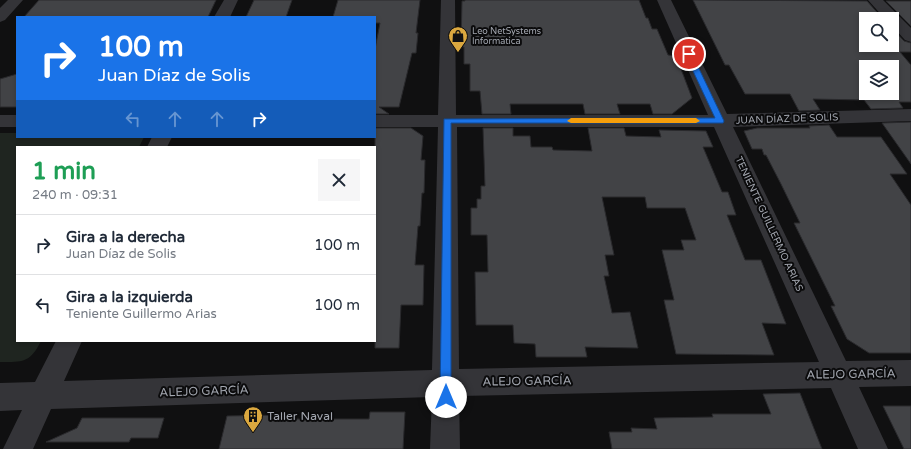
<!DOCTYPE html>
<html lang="es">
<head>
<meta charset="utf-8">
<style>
  body { margin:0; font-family:"Varela Round",sans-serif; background:#f6f6f7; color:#1f2937; height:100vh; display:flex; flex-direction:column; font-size:15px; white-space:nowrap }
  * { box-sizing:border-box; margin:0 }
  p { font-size:13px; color:#747a83 }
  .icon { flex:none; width:22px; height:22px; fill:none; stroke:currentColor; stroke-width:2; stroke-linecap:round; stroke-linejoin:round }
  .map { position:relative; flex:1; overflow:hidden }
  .drawer { position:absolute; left:16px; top:146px; width:360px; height:196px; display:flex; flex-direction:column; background:#fff; border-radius:0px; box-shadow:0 2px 6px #0003 }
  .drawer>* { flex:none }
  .hud { position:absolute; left:16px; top:16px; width:360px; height:122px; border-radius:0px; box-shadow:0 2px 6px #0003; background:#1a73e8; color:#fff; overflow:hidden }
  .buttons { position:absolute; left:859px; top:12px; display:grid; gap:8px }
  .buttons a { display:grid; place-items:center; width:40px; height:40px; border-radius:0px; background:#fff; box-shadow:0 2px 6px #0003; font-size:20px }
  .pin { position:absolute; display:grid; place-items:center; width:34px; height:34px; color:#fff; margin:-17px; border:2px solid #fff; border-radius:50%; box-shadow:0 1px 4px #0007 }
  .me { position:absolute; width:44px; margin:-22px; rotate:0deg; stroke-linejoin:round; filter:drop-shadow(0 0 3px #0008) }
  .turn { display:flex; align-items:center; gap:14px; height:84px; padding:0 16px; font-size:18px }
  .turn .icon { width:52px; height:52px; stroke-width:2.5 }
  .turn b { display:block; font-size:28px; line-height:34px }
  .lanes { display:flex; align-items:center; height:38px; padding:0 16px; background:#0003; justify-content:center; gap:20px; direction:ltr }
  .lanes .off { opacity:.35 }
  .round { display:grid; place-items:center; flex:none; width:42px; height:42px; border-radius:0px; background:#f6f6f7 }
  .head { display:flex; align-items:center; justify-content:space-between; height:68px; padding:0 16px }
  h1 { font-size:24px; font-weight:700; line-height:30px; color:#1e9e55 }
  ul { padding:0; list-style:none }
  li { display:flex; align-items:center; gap:12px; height:60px; padding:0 16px; border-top:1px solid #e0e1e3 }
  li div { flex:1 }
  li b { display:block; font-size:15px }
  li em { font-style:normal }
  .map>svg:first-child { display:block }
  .green { fill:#1f2520 }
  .building { fill:#424346; stroke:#2a2a2d; fill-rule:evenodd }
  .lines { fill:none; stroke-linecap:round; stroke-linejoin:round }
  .minor { fill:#343438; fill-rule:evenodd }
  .route { fill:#1a73e8; stroke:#114b97 }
  .slow { fill:#f59e0b }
  .labels { text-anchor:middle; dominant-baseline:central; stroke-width:4; stroke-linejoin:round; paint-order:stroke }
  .far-poi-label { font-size:9px; fill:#a3a7b0; stroke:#0b0b0c; text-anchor:start }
  .street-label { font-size:10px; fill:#a3a7b0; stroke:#0b0b0c }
  .near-street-label { font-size:12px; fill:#a3a7b0; stroke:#0b0b0c }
  .near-poi-label { font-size:12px; fill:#a3a7b0; stroke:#0b0b0c; text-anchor:start }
</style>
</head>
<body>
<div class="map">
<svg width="911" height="449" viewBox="0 0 911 449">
  <rect width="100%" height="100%" fill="#101011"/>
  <path class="green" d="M0,133h17v4h127l-5,10h-122v194h24c-11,22 -18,21 -41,21z"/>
  <path class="building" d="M39,0h177l-8,17h-184z
    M254,0h38l-6,17h-40z
    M338,0h82l-4,33h2l-2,20h-4l-13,54h-20l10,7h-14v-65l5,-26h-5v-6h-42z
    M465,0h174l7,18h2l4,11h5l11,26 8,1 16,42 -20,16h-19l-3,-10h-33l3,10h-35l-2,-10h-73l1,10h-29l-2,-23h-10v-27h-6v-17h-3l1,-46h3z
    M693,0l174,1 16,18h-17v26h26v-17l12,13 7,2v9h-11l11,13v37h-12l4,6 -32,1 -7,-9 -51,-1 7,11 -21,1 -9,-17h-45l-16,-29h-4zM866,67h26v26h-26z
    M886,1h25v25z
    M17,74v33h-17v-28z
    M911,122v42l-29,-41z
    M829,125l8,12h44l26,37h-17l21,31v148h-42l-22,-14 -16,-33h4l-41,-83h6l-19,-39 -15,-29h-2l-2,-6h-10l-8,-18 13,-3h53l-1,-2z
    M375,128h36l12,8 -2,24h4l-1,33h-2l-2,33h-2l-3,39h9l-1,40h-22l-2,43h-24z
    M483,128h30v8h17l1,11h21l1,3 39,1 -4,-23h36l2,8 35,1 -2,-7 47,1 7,16h-10l19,45h6l8,23h-9l18,45h16l25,64 -24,-1 12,32 -98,-1 -12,-54h10l-12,-50h22l-3,-10h15l-11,-32h-38l-2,-11h-43l12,58h-9l4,21h-5l8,37 18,-1 8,36 -53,-1 2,10h-51l-1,-13 -21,-1 -1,-18h-37l-1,-53h13l-1,-37h-16v-27h6v-9h4v-13h4z
    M800,393l22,56h-210l-3,-17h23l-1,-4 26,1 -3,-11 59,-1 -1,-3h59l-8,-20z
    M883,406h28v43h-7z
    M370,412h35l-2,37h-184l8,-33 59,-1 -1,4h84z
    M82,418h82l-6,20h-27l-2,4h-83l31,-14z"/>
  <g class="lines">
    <path class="minor" d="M8,0h15l-18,20 -5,2v-14z
      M224,0h14l-8,17h-16z
      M441,0h14l1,115h252l-51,-115h14l56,114 184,-5v12l-178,6 113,234 65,-1v26l-52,1 29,62h-30l-27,-61 -372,8 1,53h-30l2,-52 -381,12 -18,40h-30l19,-39 -22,1v-28l35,-1 21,-41h26l-18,40 368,-11 6,-243h-63v-12h63zM457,127h257l105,235 -360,7z
      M868,0h15l28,28v14l-6,-2 -13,-14v-7h-7z
      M0,115h17v12h-17z
      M152,137h20l-5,10h-20z"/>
  </g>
  <path class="route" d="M686,52l6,2 32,67 -1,2h-272v274l-1,4 -4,1 -4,-1 -2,-4 4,-278 271,-1 -30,-64z"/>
  <path class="slow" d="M571,118h125l4,3 -4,2h-125l-4,-2z"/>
  <defs>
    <symbol id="shop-pin" viewBox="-11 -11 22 30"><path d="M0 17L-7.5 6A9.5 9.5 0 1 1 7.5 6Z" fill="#dba83f" stroke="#0b0b0c"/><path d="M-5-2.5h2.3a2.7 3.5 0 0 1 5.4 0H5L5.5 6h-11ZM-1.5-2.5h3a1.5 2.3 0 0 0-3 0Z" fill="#111"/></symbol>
    <symbol id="building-pin" viewBox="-11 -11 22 30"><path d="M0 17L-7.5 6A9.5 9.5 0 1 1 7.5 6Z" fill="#dba83f" stroke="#0b0b0c"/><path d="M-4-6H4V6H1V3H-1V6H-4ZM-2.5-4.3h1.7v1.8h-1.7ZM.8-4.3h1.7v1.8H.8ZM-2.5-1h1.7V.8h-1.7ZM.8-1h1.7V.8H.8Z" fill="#111"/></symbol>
  </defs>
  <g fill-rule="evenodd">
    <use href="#shop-pin" x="447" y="25" width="22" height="30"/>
    <use href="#building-pin" x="242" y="405" width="22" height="30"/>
  </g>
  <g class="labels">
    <g class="far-poi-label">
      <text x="472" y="31">Leo NetSystems<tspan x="472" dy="10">Informatica</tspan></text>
    </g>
    <g class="street-label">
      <text transform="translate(787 119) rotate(-2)">JUAN DÍAZ DE SOLIS</text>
      <text transform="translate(769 224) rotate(65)">TENIENTE GUILLERMO ARIAS</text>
    </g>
    <g class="near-street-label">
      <text transform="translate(851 374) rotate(-1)">ALEJO GARCÍA</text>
      <text transform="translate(527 381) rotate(-1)">ALEJO GARCÍA</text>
      <text transform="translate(204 391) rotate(-2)">ALEJO GARCÍA</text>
    </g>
    <g class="near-poi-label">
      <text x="267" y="416">Taller Naval</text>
    </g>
  </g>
</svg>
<div class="buttons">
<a><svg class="icon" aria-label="search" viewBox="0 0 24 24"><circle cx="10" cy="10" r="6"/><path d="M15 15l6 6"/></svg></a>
<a><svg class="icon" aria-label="layers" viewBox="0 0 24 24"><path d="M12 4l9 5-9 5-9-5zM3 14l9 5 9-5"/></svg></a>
</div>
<div class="pin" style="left:689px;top:54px;background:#d93025"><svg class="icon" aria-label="arrive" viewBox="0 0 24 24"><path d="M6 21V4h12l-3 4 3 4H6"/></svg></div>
<svg class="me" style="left:446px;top:397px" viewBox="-20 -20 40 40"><circle r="19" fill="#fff"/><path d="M0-13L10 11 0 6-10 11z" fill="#1a73e8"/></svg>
<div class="hud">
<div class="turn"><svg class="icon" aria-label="right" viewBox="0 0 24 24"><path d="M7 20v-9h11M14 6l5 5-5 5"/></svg><div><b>100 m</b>Juan Díaz de Solis</div></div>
<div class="lanes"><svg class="icon off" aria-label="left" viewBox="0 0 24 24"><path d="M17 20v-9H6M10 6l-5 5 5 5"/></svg><svg class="icon off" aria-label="ahead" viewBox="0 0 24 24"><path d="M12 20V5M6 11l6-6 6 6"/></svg><svg class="icon off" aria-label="ahead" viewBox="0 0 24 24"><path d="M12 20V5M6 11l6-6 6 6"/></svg><svg class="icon" aria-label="right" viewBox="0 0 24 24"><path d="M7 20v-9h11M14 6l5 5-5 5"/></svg></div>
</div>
<section class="drawer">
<div class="head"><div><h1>1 min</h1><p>240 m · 09:31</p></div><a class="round"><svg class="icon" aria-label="close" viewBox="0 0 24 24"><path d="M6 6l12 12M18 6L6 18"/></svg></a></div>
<ul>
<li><svg class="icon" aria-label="right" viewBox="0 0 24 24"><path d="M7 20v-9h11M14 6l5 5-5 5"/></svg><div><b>Gira a la derecha</b><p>Juan Díaz de Solis</p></div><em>100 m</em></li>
<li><svg class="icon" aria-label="left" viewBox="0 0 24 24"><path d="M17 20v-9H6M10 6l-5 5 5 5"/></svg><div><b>Gira a la izquierda</b><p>Teniente Guillermo Arias</p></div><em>100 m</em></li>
</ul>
</section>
</div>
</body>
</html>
